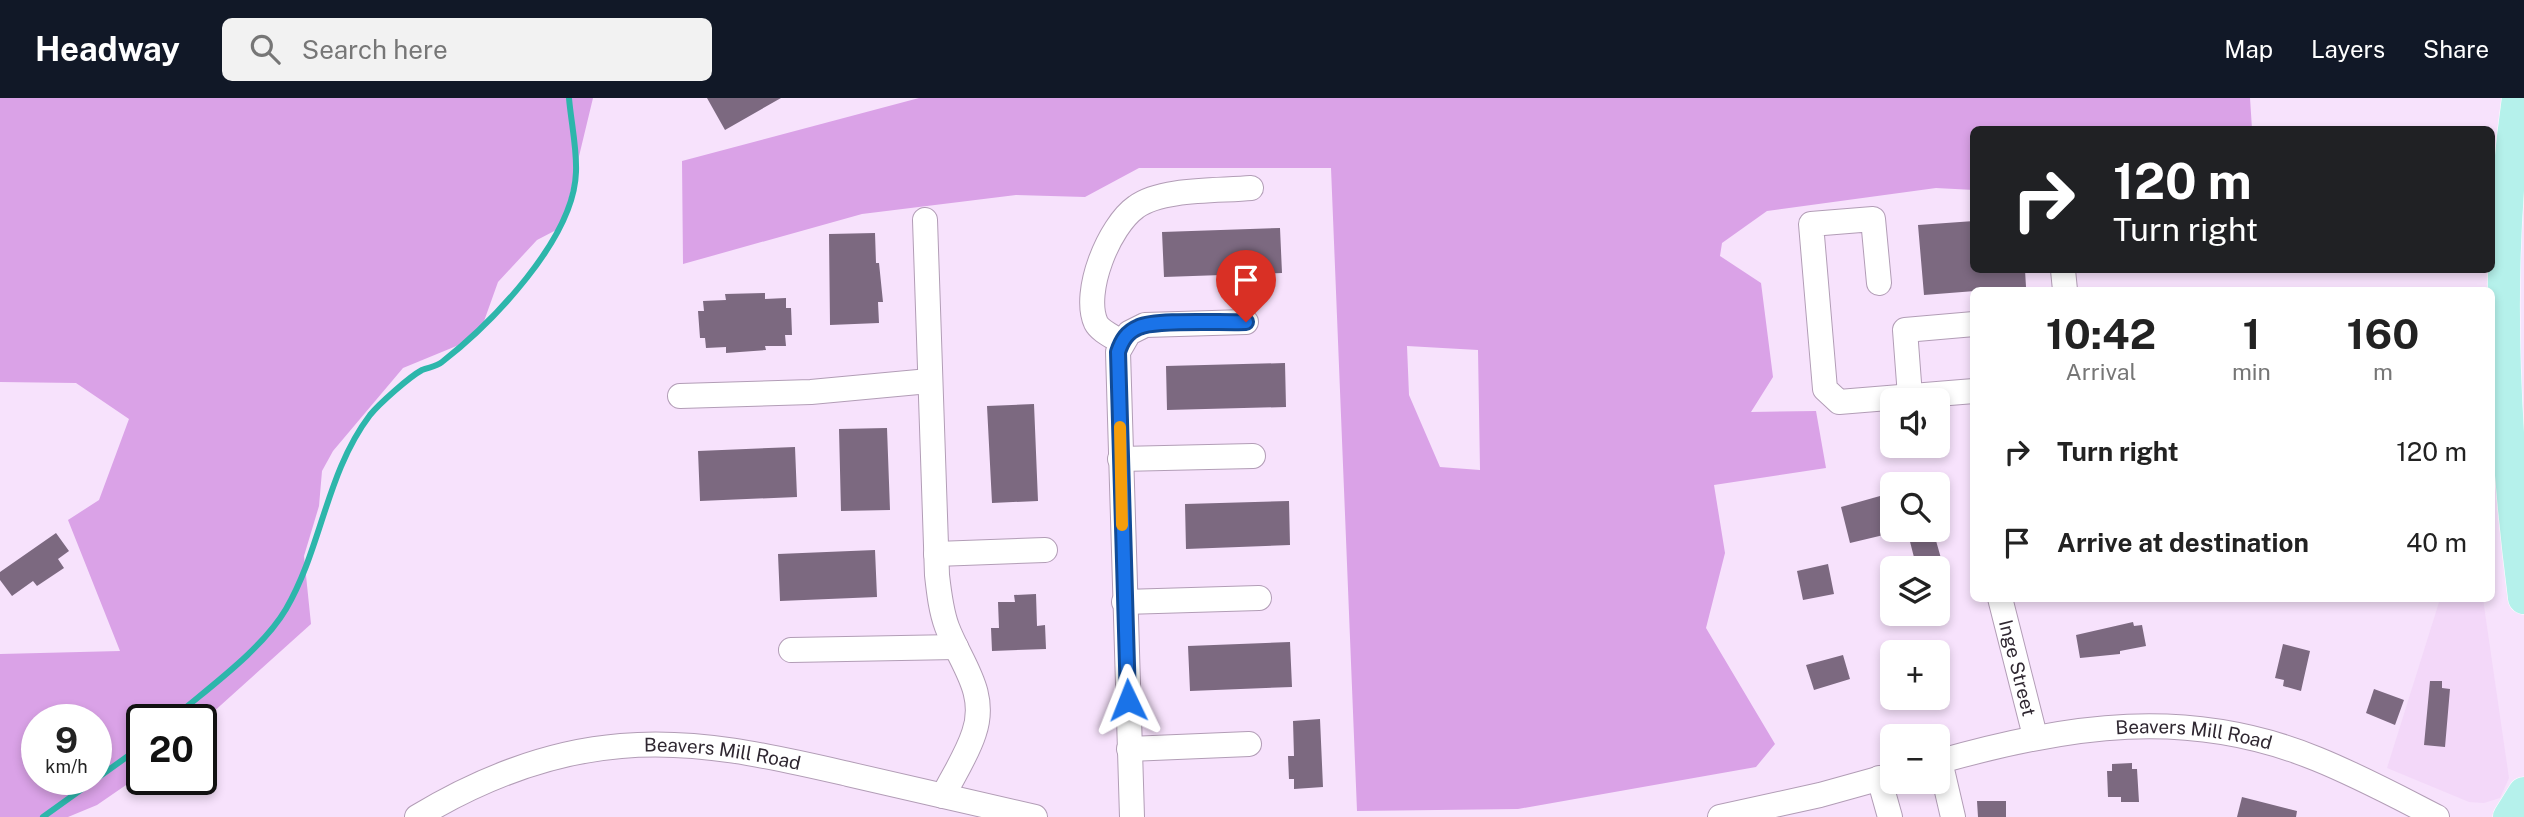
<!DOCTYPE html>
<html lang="en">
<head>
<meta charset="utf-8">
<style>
  body { margin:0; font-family:"Public Sans",sans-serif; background:#f2f2f2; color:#222; height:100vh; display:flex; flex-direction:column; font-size:26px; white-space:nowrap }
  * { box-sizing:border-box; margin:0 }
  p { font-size:23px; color:#767676 }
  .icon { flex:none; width:38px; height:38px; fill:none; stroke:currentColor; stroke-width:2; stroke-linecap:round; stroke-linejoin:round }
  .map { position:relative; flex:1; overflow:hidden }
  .side { position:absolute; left:1970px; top:189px; width:525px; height:315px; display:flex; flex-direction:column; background:#fff; border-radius:10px; box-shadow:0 4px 10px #0003 }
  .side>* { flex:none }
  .banner { position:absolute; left:1970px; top:28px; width:525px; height:147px; border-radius:10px; box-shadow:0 4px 10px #0003; background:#202124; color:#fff; overflow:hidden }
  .buttons { position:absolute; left:1880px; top:290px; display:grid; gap:14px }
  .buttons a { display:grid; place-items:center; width:70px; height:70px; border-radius:10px; background:#fff; box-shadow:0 4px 10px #0003; font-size:35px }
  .speed { position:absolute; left:21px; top:606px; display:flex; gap:14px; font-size:35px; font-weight:700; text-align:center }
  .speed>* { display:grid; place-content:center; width:91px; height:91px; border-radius:50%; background:#fff; box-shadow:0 4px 10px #0003; line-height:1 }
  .speed small { font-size:18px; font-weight:400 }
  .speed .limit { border:4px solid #111; border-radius:10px; background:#fff; color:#111 }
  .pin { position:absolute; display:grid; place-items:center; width:60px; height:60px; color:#fff; margin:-72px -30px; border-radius:50% 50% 50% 0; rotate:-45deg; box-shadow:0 0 7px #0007 }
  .pin .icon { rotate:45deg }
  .me { position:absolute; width:77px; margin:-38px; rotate:358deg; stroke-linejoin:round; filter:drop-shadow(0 0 5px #0008) }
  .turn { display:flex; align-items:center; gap:24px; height:147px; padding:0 28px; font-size:32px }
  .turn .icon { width:91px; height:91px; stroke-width:2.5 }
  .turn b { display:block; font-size:49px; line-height:60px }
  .eta { display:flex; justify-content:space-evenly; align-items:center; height:119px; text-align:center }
  .eta b { font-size:42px; font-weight:700; line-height:49px }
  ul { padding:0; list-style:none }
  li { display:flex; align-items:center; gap:21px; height:91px; padding:0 28px }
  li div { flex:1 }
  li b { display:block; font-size:26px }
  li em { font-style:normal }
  header { display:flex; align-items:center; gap:42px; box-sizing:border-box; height:98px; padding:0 35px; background:#111827; color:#fff }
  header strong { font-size:33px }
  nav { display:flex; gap:38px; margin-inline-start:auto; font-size:24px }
  .search { width:490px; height:63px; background:#f2f2f2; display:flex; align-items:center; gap:18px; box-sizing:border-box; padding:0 24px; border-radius:10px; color:#767676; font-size:26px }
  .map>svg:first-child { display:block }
  .built { fill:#f3d8f9 }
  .forest { fill:#daa2e7; fill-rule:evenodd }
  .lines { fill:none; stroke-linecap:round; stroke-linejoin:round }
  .stream { stroke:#2db6ab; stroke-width:6 }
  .building { fill:#7c6980 }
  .minor-casing { stroke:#b29db6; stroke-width:26 }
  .major-casing { stroke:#fff; stroke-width:33 }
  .minor { stroke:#fff; stroke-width:24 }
  .major { stroke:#b5f1eb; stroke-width:32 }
  .route-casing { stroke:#114b97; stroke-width:18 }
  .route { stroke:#1a73e8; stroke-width:12 }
  .slow { stroke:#f59e0b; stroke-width:12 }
  .labels { text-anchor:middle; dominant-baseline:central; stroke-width:7; stroke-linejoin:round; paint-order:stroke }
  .street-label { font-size:19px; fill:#2f2731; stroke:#fff }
</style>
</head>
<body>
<header>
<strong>Headway</strong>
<div class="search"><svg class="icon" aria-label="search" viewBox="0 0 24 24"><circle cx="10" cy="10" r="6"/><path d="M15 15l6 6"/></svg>Search here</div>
<nav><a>Map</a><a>Layers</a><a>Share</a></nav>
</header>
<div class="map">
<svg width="2524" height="719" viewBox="0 0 2524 719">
  <rect width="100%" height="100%" fill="#f7e2fc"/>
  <path class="built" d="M2440,501h43l26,179 -9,20 -16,5 -15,-1 -82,-34z"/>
  <path class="forest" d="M0,0h593l-31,129 -25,13 -39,42 -15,42 -12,16 -68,28 -70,83 -11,20 -3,35 -15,50 7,68 -110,99v-4h-59v55l-45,31 -29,12h-68v-163l120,-3 -52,-131 31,-20 30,-81 -53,-36 -76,-1zM37,621h59v60h-59z
    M919,0h1331l2,31 -278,1v60l-38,-2 -169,23 -45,32 -2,13 41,27 12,94 -22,35 65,-1 10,57 -112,17 11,68 -19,75 69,116 -19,23 -238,42 -161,2 -26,-643h-192l-54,29 -69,-2 -154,19 -179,50 -1,-103zM1407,248l71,4 2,120 -40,-3 -31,-72z"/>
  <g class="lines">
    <path class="stream" d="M172,621c36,-31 90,-69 114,-110 36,-62 40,-136 84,-194 9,-11 39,-38 52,-45 7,-3 14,-3 20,-8 50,-39 132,-123 134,-190 1,-24 -5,-50 -7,-74
      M43,719l99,-71"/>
  </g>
  <path class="building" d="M707,0h74l-56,32z
    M1974,123v49h51l1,17 -102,8 -6,-70z
    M1280,130l2,45 -118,4 -2,-45z
    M875,135l1,30h3l4,39h-5l1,21 -49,2 -1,-91z
    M765,195v6l21,-1v10h5l1,27h-7l1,11h-21l1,4 -40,3v-6l-20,1 -1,-10h-5l-2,-27h6l-1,-10 23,-1 -1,-6z
    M1285,265l1,44 -119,3 -1,-44z
    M1034,306l4,97 -46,2 -5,-97z
    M887,330l3,82 -49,1 -2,-82z
    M795,349l2,50 -97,4 -2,-50z
    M1880,398l6,22 6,-1v16l-42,10 -9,-36z
    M1289,403l1,44 -104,4 -1,-45z
    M1907,432h26l11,39h-27z
    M56,435l13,18 -11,8 6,9 -27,18 -4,-5 -21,15 -12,-16v-8z
    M875,452l2,47 -97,4 -2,-47z
    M1828,466l6,30 -31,6 -6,-29z
    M1036,496l1,32 8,-1 1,24 -54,2 -1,-23h8l-1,-26h17l-1,-7z
    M2133,524l1,4 8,-1 4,21 -26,5v3l-40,4 -4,-23z
    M1290,544l2,45 -102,4 -2,-45z
    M2283,546l27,7 -9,40 -18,-5 1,-6 -9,-2z
    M1843,557l7,24 -36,11 -8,-25z
    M2430,583h12v7l8,1 -5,58 -21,-2z
    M2374,591l30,11 -9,25 -29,-12z
    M1320,621l3,68 -29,2v-10h-5l-1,-23h6l-1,-35z
    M2132,665v6h5l2,33h-18v-5h-13l-1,-26h5v-7z
    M2242,699l55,14 -1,6h-59z
    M1977,703h29v16h-28z"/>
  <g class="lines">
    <defs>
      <g id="minor">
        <path d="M925,122l12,355c2,18 4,36 10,52 14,37 41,65 27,106 -7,22 -21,43 -31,63"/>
        <path d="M2063,172l2,20"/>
        <path d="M1879,185l-6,-64 -62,5 14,165 14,13 135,-11"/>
        <path d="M1121,244c-7,-5 -21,-11 -25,-19 -14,-31 13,-97 40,-116 25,-19 84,-16 115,-19"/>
        <path d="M680,298l131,-4 118,-11"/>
        <path d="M1910,298l-5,-66 69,-6"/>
        <path d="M1120,361l133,-3"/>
        <path d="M936,456l109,-4"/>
        <path id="s1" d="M2000,500l35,138"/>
        <path d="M1124,504l135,-4"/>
        <path d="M791,552l165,-3"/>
        <path d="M1129,651l120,-5"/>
        <path d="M1940,663l13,56"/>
        <path id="s2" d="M1937,664c131,-37 251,-56 380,-3 42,17 81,38 120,58"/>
        <path d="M1879,680l11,39"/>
        <path id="s3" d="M417,719c63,-38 130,-65 204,-71 77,-7 153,11 227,28 62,14 125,29 187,43"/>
        <path d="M1132,719l-14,-465 11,-19 16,-8 101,-3"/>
        <path d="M1720,719l100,-22 72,-20"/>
      </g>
      <path id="major" d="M2518,0c-24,164 -15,336 6,500
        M2509,719l15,-24"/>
    </defs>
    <use href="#minor" class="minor-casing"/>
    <use href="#major" class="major-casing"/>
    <use href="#minor" class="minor"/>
    <use href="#major" class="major"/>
  </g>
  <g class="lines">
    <defs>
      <path id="route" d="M1128,602l-10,-348c4,-12 9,-20 21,-25 17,-8 84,-4 107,-5"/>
    </defs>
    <use href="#route" class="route-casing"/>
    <use href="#route" class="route"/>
    <path class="slow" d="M1120,329l2,98"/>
  </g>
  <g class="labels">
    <g class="street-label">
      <text stroke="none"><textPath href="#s1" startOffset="72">Inge Street</textPath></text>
      <text stroke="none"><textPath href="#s2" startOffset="261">Beavers Mill Road</textPath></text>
      <text stroke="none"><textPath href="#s3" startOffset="320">Beavers Mill Road</textPath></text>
    </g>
  </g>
</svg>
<div class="buttons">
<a><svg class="icon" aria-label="sound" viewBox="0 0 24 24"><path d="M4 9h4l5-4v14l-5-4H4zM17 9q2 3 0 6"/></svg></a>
<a><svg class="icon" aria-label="search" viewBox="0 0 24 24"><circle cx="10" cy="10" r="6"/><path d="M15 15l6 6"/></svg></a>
<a><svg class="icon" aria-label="layers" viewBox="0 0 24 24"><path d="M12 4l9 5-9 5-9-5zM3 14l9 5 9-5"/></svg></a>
<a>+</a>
<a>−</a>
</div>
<div class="speed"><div>9<small>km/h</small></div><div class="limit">20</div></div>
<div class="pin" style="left:1246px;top:224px;background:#d93025"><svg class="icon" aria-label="arrive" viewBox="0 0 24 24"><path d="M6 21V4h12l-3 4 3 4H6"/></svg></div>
<svg class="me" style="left:1128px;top:602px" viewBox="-20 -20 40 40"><path d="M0-17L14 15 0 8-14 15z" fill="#1a73e8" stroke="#fff" stroke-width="4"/></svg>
<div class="banner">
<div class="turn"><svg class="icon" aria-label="right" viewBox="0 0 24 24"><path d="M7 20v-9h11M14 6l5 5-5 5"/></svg><div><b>120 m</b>Turn right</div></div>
</div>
<section class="side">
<div class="eta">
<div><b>10:42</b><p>Arrival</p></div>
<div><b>1</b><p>min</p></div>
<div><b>160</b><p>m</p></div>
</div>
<ul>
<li><svg class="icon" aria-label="right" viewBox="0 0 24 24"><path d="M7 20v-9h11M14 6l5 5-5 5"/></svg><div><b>Turn right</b></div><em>120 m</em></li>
<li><svg class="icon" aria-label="arrive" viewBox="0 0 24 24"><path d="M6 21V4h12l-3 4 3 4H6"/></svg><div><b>Arrive at destination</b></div><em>40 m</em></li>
</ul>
</section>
</div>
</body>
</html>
